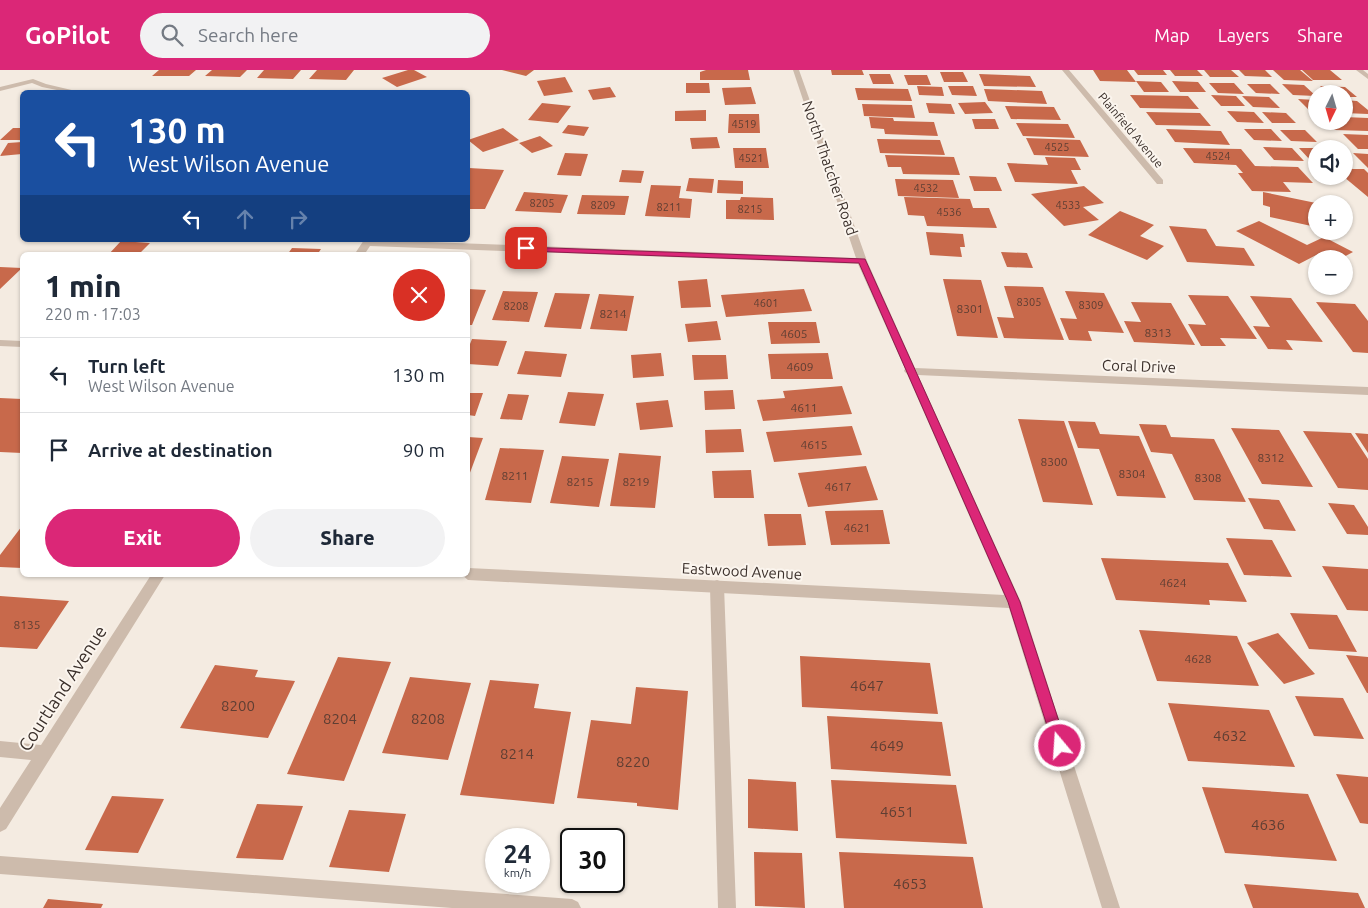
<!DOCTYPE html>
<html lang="en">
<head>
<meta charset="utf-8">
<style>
  body { margin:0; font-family:Ubuntu,sans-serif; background:#f2f2f3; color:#1f2937; height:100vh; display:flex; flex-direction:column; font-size:19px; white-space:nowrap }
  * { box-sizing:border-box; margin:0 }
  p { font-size:16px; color:#747a83 }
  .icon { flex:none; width:28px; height:28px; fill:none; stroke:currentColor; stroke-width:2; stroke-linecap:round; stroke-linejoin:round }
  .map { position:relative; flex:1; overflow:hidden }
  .details { position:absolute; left:20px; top:182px; width:450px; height:325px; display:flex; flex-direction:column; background:#fff; border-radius:8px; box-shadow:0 1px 4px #0004 }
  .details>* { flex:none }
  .banner { position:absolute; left:20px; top:20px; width:450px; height:152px; border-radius:8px; box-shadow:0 1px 4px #0004; background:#1a4fa0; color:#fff; overflow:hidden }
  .needle { width:32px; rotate:185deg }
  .fabs { position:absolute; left:1308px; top:15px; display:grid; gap:10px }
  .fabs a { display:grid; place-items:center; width:45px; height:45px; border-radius:50%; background:#fff; box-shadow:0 1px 4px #0004; font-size:25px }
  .speed { position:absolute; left:485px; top:758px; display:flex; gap:10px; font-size:25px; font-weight:700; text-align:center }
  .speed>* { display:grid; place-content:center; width:65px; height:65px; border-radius:50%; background:#fff; box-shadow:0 1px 4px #0004; line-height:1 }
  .speed small { font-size:12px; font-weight:400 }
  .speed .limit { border:2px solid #111; border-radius:8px; background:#fff; color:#111 }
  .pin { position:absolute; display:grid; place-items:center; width:42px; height:42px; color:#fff; margin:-21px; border-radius:10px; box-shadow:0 2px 8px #0006 }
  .me { position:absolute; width:55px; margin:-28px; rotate:342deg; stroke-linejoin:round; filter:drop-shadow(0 0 4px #0008) }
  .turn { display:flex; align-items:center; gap:18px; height:105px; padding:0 25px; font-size:22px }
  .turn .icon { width:65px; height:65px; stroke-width:2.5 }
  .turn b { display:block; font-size:35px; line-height:42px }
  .lanes { display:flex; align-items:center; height:48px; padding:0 25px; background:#0003; justify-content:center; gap:25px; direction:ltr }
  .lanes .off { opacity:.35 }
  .round { display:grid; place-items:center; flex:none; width:52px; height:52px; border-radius:26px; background:#f2f2f3 }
  .head { display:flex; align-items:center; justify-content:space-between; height:85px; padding:0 25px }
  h1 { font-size:30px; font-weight:800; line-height:38px }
  .button { display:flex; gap:10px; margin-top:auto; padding:10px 25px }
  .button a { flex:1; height:58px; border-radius:30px; background:#db2777; color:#fff; font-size:20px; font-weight:800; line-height:58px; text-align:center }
  .button a+a { background:#f2f2f3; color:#1f2937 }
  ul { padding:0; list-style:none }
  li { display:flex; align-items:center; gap:15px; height:75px; padding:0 25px; border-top:1px solid #e0e1e3 }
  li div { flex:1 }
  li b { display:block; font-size:19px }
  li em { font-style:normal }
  header { display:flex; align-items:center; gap:30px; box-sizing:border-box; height:70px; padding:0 25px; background:#db2777; color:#fff }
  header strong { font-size:24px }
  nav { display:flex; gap:28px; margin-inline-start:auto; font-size:18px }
  .search { width:350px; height:45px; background:#f2f2f3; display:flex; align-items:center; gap:12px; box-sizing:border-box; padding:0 18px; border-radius:28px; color:#747a83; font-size:19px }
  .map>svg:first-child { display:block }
  .building { fill:#c8694b }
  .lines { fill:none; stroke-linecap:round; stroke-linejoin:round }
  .lane { fill:#cdbbac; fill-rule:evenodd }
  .street { fill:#cdbbac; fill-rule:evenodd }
  .route { fill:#db2777; stroke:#8e194d }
  .labels { text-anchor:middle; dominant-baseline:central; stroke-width:4; stroke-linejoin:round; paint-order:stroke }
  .far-number-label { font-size:11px; fill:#5e3e33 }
  .far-street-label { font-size:12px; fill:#3b302b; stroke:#fbf5ee }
  .number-label { font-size:12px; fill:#5e3e33 }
  .street-label { font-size:15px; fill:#3b302b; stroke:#fbf5ee }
  .near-number-label { font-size:15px; fill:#5e3e33 }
  .near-street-label { font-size:18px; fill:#3b302b; stroke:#fbf5ee }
</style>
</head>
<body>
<header>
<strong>GoPilot</strong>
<div class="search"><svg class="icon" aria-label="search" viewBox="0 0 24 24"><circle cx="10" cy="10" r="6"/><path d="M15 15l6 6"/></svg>Search here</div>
<nav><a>Map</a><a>Layers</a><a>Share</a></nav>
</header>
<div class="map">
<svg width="1368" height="838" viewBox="0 0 1368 838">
  <rect width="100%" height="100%" fill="#f4ebe1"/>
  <path class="building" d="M159,0h37l-7,6h-37z
    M212,0h35l-7,7 -35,-1z
    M264,0h37l-8,9 -36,-1z
    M317,0h37l-8,10 -37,-1z
    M408,0h6l13,7 -30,10 -15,-9z
    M502,0h32l-8,6z
    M706,0h42l2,10h-50v-8z
    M831,0h31l2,5h-32z
    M1093,0h34l9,12 -36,-1z
    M1134,0h29l4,5h-29z
    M1170,0h27l6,6h-28z
    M1204,0h27l8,7h-29z
    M1239,0h26l7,7 -27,-1z
    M1273,0h27l13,11 -29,-1z
    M1302,0h28l12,10h-29z
    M940,2h23l5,10h-24z
    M869,4h21l4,10h-21z
    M979,4l51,2 6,11 -52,-1z
    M904,5h23l4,10h-23z
    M565,7l8,15 -29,4 -7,-15z
    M1136,11l25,1 8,10h-25z
    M1172,11l26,1 8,10h-26z
    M686,13h23l1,10h-24z
    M1209,13h25l10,11 -26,-1z
    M1247,14h23l10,10 -24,-1z
    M1282,14l22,1 12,11 -23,-1z
    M917,16l25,1 2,9 -25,-1z
    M948,16h25l4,10 -25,-1z
    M1320,16l25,1 12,10h-13v-3h-16z
    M610,17l6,10 -23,3 -5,-10z
    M751,17l5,17 -31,1 -3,-17z
    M855,18l53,1 4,12 -54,-1z
    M984,19l58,2 5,13 -59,-3z
    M1130,25l58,1 11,13 -59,-1z
    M1211,25l25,1 9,10h-24z
    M1242,26l27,1 11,11 -27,-1z
    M1298,29l18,1v12h-5z
    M1344,30l13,1 11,9v4l-24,-1z
    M985,32l8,11 -28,1 -7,-11z
    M542,33l29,3 -13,17 -30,-3z
    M926,33l25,1 4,10 -26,-1z
    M862,34l50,1 3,13 -51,-2z
    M1005,36l49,1 7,13 -50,-1z
    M706,40v11h-31v-10z
    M1227,41l27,1 10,11 -27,-1z
    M1146,42l54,1 11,13 -55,-1z
    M1262,42l24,1 10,10h-24z
    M729,44h30l1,19h-32z
    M869,47l24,1 1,3 40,1 4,14 -53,-2 -1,-5 -13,-1z
    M1344,47l24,1v13l-33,-1 -10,-9h19z
    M972,49h23l4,10h-24z
    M1016,53l52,1 7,14 -52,-2z
    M568,55l21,2 -5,9 -22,-3z
    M13,58h9v12h-22z
    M503,58l16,12 -36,12 -15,-12z
    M1166,59l55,2 9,14 -55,-3z
    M1244,59h27l11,12 -28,-1z
    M1280,60h25l12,12 -26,-1z
    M1343,64l25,1v14h-10z
    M540,66l13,10 -21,7 -13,-10z
    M717,67l3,11 -28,1 -2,-11z
    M1026,68l54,2 9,17 -55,-2z
    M877,69l63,1 5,15 -65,-2z
    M22,72v12l-22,2 8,-13z
    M1263,77l29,1 12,13 -30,-1z
    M733,78h33l3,20h-34z
    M1183,78l58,1 14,17 43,1 15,16 -30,-1 8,10 -39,-1 -14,-18h5l-7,-8 -42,-2z
    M1299,78h17v12h-6z
    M565,83l23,1 -7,22 -24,-1z
    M1353,83l15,1v14z
    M885,85l69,2 6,18 -57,-1 -2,-7h-13z
    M1045,87l30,1 6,12h-10l7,14 -63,-2 -8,-19 41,2z
    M469,98l35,2 -19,39h-17v-37z
    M1344,99h20l4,4v24l-24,-20z
    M622,100l22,1 -3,12 -22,-1z
    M969,106l27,1 6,14h-28z
    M689,108l25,1 -2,14 -26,-2z
    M895,109l58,1 6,18 -61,-2z
    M718,110l25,1v13l-26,-1z
    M651,115l30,1 -2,12 13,1 -2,19 -45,-2z
    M1084,116l20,17 -21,4 16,13 -35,6 -33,-32z
    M524,122l44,3 -7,18 -46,-2z
    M1263,122l53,11v24l-46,-10v-10l-7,-2z
    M582,125l47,1 -4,19 -48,-1z
    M741,127l32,1 1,22 -48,-1v-19h14z
    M904,127l66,2 3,9h16l8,20 -70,-2 -3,-10 -16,-1z
    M1120,141l34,14 -14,11 24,10 -17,14 -59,-25z
    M1259,151l48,24 17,-8 29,15 -13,7h-5l-13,-7 -23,12 -63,-33z
    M1169,156l37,3 10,17 28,2 11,18 -68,-4z
    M926,162l37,2 2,13h-5l2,10 -32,-2z
    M121,171l29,2 -12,12h-30z
    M292,178l29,1 -4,6h-30z
    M1001,182l26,1 6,15 -26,-1z
    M0,197l22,1 -22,21z
    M707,209l4,28 -30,1 -3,-27z
    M943,209l38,1 17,58 -41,-2z
    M1004,216l39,1 21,53 -60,-2 -7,-21 17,1z
    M468,219l18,1 -14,35h-4z
    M804,219l8,22 -86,6 -5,-22z
    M503,221l35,1 -9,30 -37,-2z
    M1065,221l39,2 20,40 -36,-2 4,10 -23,-1 -9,-22 17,1z
    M555,223l35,1 -9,35 -37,-2z
    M599,224l35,2 -7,35 -37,-2z
    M1188,225l40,1 29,43 -37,-1 6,8h-25l-13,-22 18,1z
    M1250,226l41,2 32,44 -37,-2 7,10 -25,-1 -15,-23 17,1z
    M1131,232l40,1 24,42 -61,-3 -10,-21 17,1z
    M1316,232l39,2 13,17v32l-15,-1z
    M717,251l4,19 -33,2 -3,-18z
    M768,252h48l4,21 -49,1z
    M472,269l35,2 -9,25 -30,-2v-15z
    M525,281l42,3 -6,23 -44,-3z
    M661,283l3,23 -31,2 -2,-23z
    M828,283l5,26h-62l-3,-25z
    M692,285h34l2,24 -34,1z
    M842,316l10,28 -89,7 -6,-21 28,-2 -2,-7z
    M733,320l2,19 -30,1 -1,-19z
    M568,322l36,2 -9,32 -36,-3z
    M468,323h15l-8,23 -7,-1z
    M508,324l21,1 -7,25 -22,-1z
    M0,328l22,1v54l-22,-1z
    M668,330l5,27 -33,3 -4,-27z
    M1018,349l46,2 29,84 -50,-3z
    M1068,351l27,1 5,12 39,2 27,62 -49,-2 -18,-47 -21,-1z
    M1139,354l27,1 5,12 43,2 32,63 -52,-2 -22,-46 -21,-2z
    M852,356l10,29 -88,7 -8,-30z
    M1231,358l48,2 34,57 -51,-3z
    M741,359l3,23 -38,1 -1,-23z
    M1303,361l48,2 17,26v31l-30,-2z
    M1355,363l13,1v19z
    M468,367l15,1 -15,40z
    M500,378l44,2 -13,53 -46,-3z
    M619,383l42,3 -6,52 -45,-2z
    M562,386l47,3 -10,48 -49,-4z
    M866,396l12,34 -70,7 -10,-34z
    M751,400l3,28h-40l-2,-27z
    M1248,428l31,2 17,31 -32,-2z
    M1328,433l26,2 14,22v8l-21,-1z
    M883,440l7,34 -59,1 -6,-34z
    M764,444h37l5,31 -38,1z
    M22,456v42l-22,-1v-12z
    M1226,468l46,2 20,37 -48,-2z
    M1101,488l127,5 19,39 -38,-2 1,5 -94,-5z
    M1322,496l46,3v42l-21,-1z
    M0,526l69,5 -32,48 -37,-2z
    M1290,543l47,2 20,37 -48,-3z
    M1139,560l98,6 22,50 -102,-5z
    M1278,563l37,41 -31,10 -37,-41z
    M1346,585l22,2v36h-1z
    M800,586l130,7 8,51 -136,-7z
    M338,587l53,5 -47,119 -57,-7z
    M215,595l43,5 -3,7 40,4 -27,57 -88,-10z
    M410,607l61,6 -23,77 -66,-7z
    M490,610l49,4 -5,24 37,4 -17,92 -94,-9z
    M636,617l52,4 -10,119 -41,-4v-3l-60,-5 14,-78 40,4z
    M1295,626l48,2 21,41 -50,-3z
    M1168,633l101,7 26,57 -107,-6z
    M827,646l115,6 9,54 -120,-7z
    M1336,704l32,3v47l-8,-1z
    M748,709l48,3 2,49 -50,-3z
    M831,710l125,5 11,59 -131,-6z
    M1202,717l106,7 29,67 -112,-8z
    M112,726l52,3 -26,54 -53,-3z
    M257,734l46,2 -20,54 -47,-2z
    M349,740l57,4 -17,58 -60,-5z
    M754,782l48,1 3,55 -50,-2z
    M839,782l134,5 10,51h-139z
    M1244,814l114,9 7,15h-112z
    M48,829l55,5 -2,4h-58z"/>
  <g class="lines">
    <path class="lane" d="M717,510l5,2 2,4 12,322h-18l-8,-322 2,-4z
      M0,786l572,43 6,3 3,6h-129l-452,-34z"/>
    <path class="street" d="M793,0h6l68,191 48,107 453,19v8l-450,-20 103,227 99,306h-18l-93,-300 -541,-28 -6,-5h6v-7l536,27 -97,-221 -3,-3 1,-2 -47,-105 -488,-18 -6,9h-10l10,-15h10l482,18z
      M1062,0h7l94,110v4h-6z
      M1356,0h7l5,4v5z
      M33,9l13,5 34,8h-13l-25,-5 -10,-4 -32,8v-4z
      M0,270l22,1v6l-22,-1z
      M151,505h14l-159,254 -6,3v-24l31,-48 -31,-3v-16l41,4z"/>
  </g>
  <path class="route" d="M523,177l342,12 155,343 47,144 -2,5 -5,2 -5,-2 -47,-149 -149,-339 -333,-12 -5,-3z"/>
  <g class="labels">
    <g class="far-number-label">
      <text x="744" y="54">4519</text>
      <text x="1057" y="77">4525</text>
      <text x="1218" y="86">4524</text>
      <text x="751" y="88">4521</text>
      <text x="926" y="118">4532</text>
      <text x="542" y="133">8205</text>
      <text x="603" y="135">8209</text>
      <text x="1068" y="135">4533</text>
      <text x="669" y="137">8211</text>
      <text x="750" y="139">8215</text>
      <text x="949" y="142">4536</text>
      <text x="1029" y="232">8305</text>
      <text x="766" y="233">4601</text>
      <text x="1091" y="235">8309</text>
      <text x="516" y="236">8208</text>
    </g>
    <g class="far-street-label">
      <text transform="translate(1131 60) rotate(50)">Plainfield Avenue</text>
    </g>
    <g class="number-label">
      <text x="970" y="238">8301</text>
      <text x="613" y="243">8214</text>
      <text x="1158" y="262">8313</text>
      <text x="794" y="263">4605</text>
      <text x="800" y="296">4609</text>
      <text x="804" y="337">4611</text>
      <text x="814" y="374">4615</text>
      <text x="1271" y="387">8312</text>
      <text x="1054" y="391">8300</text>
      <text x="1132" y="403">8304</text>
      <text x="515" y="405">8211</text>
      <text x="1208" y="407">8308</text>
      <text x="580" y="411">8215</text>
      <text x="636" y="411">8219</text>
      <text x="838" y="416">4617</text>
      <text x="857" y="457">4621</text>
      <text x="1173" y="512">4624</text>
      <text x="27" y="554">8135</text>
      <text x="1198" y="588">4628</text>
    </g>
    <g class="street-label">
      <text transform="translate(830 98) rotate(71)">North Thatcher Road</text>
      <text transform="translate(1139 296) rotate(2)">Coral Drive</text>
      <text transform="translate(742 501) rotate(3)">Eastwood Avenue</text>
    </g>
    <g class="near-number-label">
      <text x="867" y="615">4647</text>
      <text x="238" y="635">8200</text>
      <text x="340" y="648">8204</text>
      <text x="428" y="648">8208</text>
      <text x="1230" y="665">4632</text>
      <text x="887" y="675">4649</text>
      <text x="517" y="683">8214</text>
      <text x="633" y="691">8220</text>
      <text x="897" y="741">4651</text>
      <text x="1268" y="754">4636</text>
      <text x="910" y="813">4653</text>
    </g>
    <g class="near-street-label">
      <text transform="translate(62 618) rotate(-57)">Courtland Avenue</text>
    </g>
  </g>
</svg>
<div class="fabs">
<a><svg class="needle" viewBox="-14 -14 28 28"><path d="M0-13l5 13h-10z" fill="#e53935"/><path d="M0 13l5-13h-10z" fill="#747a83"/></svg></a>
<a><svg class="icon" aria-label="sound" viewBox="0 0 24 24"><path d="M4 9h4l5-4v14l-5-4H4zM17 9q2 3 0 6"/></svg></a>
<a>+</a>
<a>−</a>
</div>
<div class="speed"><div>24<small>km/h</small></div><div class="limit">30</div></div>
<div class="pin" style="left:526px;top:178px;background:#d93025"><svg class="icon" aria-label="arrive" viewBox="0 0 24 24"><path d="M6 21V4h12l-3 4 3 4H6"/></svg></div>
<svg class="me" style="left:1060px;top:676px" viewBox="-20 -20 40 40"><circle r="17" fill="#db2777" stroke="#fff" stroke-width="3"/><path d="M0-11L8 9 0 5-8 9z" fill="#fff"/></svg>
<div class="banner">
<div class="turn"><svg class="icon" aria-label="left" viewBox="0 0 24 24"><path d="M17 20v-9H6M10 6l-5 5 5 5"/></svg><div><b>130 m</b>West Wilson Avenue</div></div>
<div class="lanes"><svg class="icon" aria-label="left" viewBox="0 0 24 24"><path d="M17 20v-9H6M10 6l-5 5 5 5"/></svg><svg class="icon off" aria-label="ahead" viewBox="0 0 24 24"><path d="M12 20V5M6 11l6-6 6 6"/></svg><svg class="icon off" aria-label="right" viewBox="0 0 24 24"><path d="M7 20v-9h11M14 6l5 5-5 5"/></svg></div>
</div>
<section class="details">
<div class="head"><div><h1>1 min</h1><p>220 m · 17:03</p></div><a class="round" style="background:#d93025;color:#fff"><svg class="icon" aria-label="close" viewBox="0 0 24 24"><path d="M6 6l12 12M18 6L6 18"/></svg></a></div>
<ul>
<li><svg class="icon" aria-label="left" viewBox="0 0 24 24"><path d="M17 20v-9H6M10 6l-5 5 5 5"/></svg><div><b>Turn left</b><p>West Wilson Avenue</p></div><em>130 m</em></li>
<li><svg class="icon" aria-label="arrive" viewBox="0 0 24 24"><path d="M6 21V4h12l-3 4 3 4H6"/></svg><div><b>Arrive at destination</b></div><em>90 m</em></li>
</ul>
<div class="button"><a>Exit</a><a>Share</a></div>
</section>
</div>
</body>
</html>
